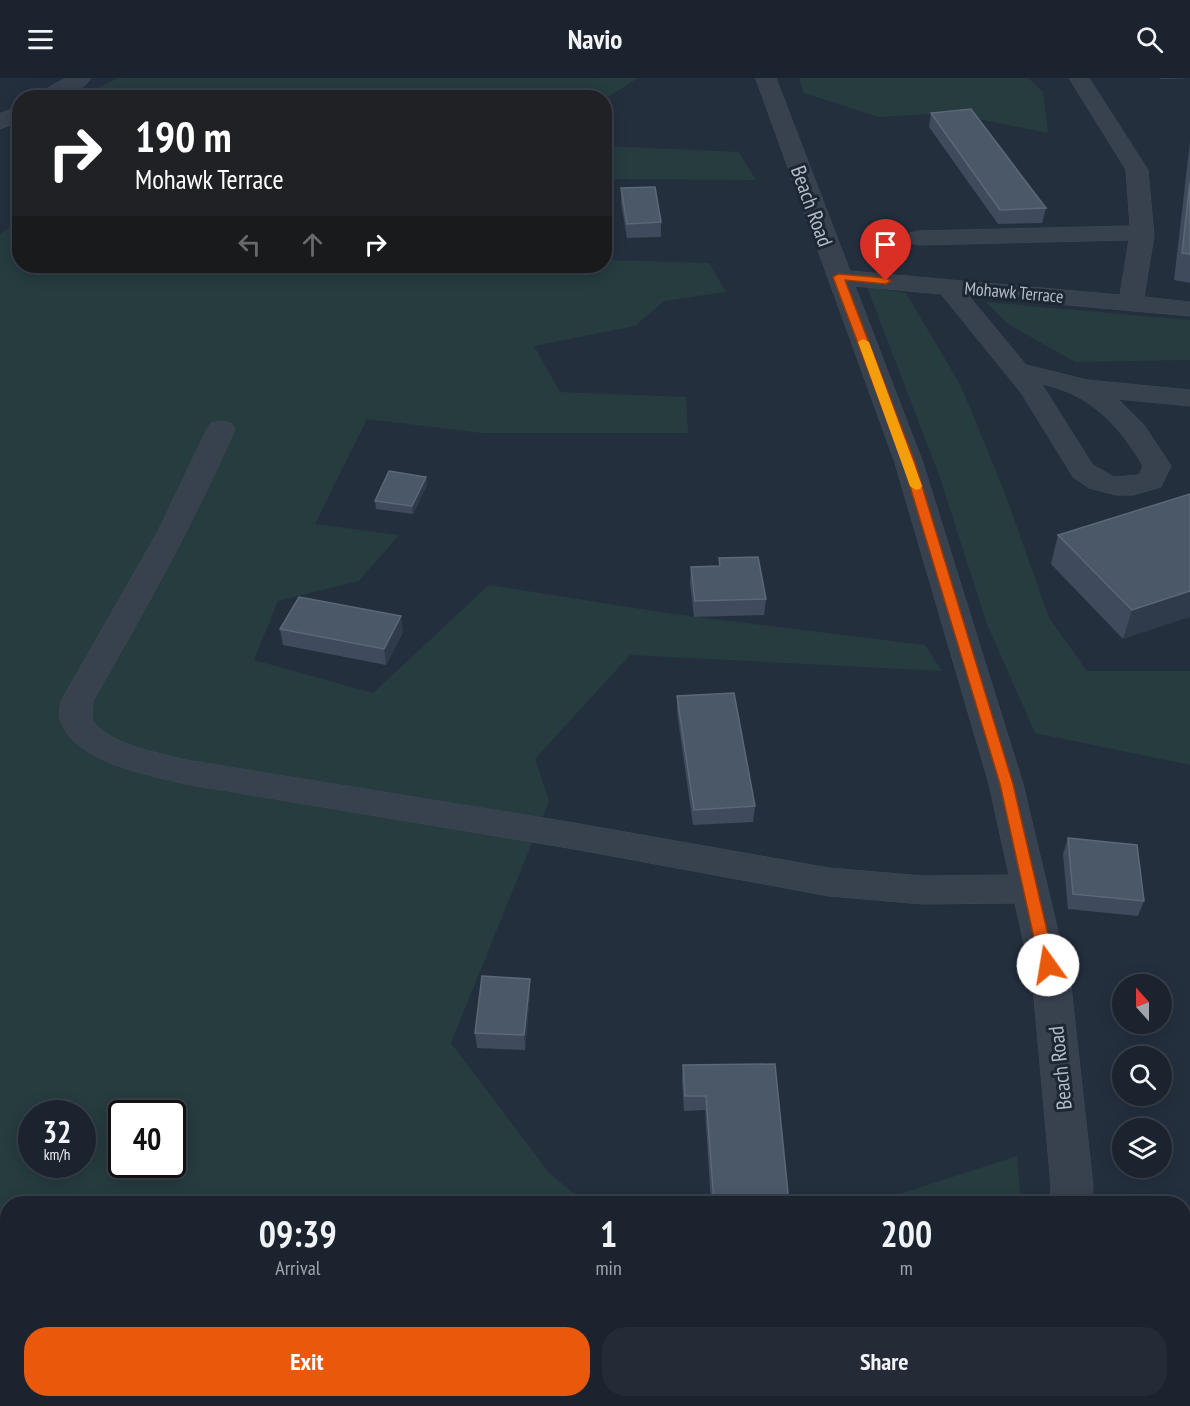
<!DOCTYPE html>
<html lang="en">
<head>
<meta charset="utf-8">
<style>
  body { margin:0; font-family:"PT Sans Narrow",sans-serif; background:#242b36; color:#f1f3f6; height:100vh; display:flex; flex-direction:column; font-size:22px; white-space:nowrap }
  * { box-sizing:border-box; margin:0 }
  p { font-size:20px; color:#a0a4aa }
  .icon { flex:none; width:33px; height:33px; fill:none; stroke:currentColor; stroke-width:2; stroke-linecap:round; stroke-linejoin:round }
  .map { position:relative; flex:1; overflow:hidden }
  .panel { position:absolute; left:0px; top:1118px; width:1191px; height:212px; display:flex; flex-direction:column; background:#1b232e; border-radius:24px 24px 0 0; box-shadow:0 3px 15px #0003,0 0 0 2px #39404a }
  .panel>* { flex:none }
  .top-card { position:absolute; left:12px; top:12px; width:600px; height:183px; border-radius:24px; box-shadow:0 3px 15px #0003,0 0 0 2px #39404a; background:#202124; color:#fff; overflow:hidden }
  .needle { width:39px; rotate:339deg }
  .tools { position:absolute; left:1112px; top:896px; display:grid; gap:12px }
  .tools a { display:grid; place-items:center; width:60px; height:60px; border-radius:50%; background:#1b232e; box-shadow:0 3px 15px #0003,0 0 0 2px #39404a; font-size:30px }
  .speed { position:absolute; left:18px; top:1022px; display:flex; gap:12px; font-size:30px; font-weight:700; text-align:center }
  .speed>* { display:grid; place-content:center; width:78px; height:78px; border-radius:50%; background:#1b232e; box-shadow:0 3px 15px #0003,0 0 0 2px #39404a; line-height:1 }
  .speed small { font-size:15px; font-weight:400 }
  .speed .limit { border:3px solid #111; border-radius:9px; background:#fff; color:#111 }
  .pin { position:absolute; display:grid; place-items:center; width:51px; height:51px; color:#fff; margin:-62px -26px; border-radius:50% 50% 50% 0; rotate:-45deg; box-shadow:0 0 6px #0007 }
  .pin .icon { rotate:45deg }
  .me { position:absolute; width:66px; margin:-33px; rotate:347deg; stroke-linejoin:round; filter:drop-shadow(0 0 4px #0008) }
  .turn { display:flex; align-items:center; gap:21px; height:126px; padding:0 24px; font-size:27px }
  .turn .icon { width:78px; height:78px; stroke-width:2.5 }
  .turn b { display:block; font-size:42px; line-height:51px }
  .lanes { display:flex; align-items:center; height:57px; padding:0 24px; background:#0003; justify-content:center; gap:30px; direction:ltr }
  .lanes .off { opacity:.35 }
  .eta { display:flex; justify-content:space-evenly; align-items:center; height:102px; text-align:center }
  .eta b { font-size:36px; font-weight:700; line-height:42px }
  .cta { display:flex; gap:12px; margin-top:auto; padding:12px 24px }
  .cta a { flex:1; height:69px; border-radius:24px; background:#ea580c; color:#fff; font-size:24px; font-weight:700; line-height:69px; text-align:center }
  .cta a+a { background:#242b36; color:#f1f3f6 }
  header { display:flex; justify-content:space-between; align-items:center; height:78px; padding:0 24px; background:#1b232e; font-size:27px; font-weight:700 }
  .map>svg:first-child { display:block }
  .green { fill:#263c3f; fill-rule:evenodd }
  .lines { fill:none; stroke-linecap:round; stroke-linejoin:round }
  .minor-casing { stroke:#414a57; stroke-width:1 }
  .minor { fill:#38414e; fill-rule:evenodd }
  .wall { fill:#3f4b5c }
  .shaded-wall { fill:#2f3b4b }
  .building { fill:#4b5868; stroke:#5c6777; stroke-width:1.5 }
  .route { fill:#ea580c; stroke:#983908; stroke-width:1.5 }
  .slow { fill:#f59e0b }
  .labels { text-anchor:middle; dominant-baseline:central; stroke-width:6; stroke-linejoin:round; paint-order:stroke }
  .far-street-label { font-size:18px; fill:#b4bcc9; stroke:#1d2633 }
  .street-label { font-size:21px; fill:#b4bcc9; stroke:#1d2633 }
</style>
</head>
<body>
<header><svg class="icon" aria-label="menu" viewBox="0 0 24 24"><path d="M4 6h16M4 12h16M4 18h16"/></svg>Navio<svg class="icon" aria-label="search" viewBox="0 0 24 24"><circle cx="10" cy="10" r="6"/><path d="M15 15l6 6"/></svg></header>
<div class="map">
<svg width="1190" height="1328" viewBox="0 0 1190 1328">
  <rect width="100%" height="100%" fill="#242f3e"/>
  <path class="green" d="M118,0h520l-33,21 -500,-1 -14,-6z
    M799,0h229l15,14 5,41 -99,-20 -71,4 -74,-24z
    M605,68l134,6 17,28 -151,-1z
    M19,144l1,44h584l1,-6 104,3 17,29 -62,9 -29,25 -101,20 26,46 126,5 2,36h-207l-114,-14 -52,105 84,11 -40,46 -81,20 -24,59 119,33 116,-108 184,29 252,31 17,26 -312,-16 -95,104 14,42 -98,242 99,131 36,29h-578v197h1008v6h-1016v-1172zM32,1035h50v51h-50zM122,1035h50v51h-50z
    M867,209l39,6 55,93 44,107 44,125 38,53h103v94l-155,-32 -48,-109 -48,-149z
    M986,224l204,18v40l-115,2 -67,-38z
    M1017,1078l4,47h-149z
    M1190,1158v170h-65v-6h59v-163z"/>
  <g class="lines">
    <defs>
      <path id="minor" d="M66,0h25c-12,18 -37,20 -57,20l3,-4z
        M756,0h20l74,193 270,24 9,-55 -211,5 -8,-2 -4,-5 4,-5 8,-2 212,-5 -4,-56 -57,-92h20l59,92 6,66 -10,61 46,5v14l-221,-20 57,69 61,15 103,10v16l-72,-7 26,26 27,41 -10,21 -28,8h-17l-27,-7 -16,-11 -51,-83 -81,-100 -86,-8 68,177 100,321 48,202 22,200 -1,17h-42l1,-17 -18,-200 -18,-83 -92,1 -94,-8 -255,-47 -388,-65c-37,-9 -114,-22 -126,-65 -2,-5 0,-12 1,-18l96,-168 50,-104 4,-6 10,-2 10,2 4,6c-41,94 -91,183 -142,272l-1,19c20,26 64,32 94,40l388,63 255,45 94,8 86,-1 -20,-91 -94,-321zM1042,306c48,10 77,41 101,82l-4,9 -25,2 -21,-12z
        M20,28v15l-20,8v-15z
        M1042,1322h45l1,6h-46z"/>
    </defs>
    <use href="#minor" class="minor-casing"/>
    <use href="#minor" class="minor"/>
  </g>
  <path class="wall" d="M1160,0h30l-29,1z
    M931,35l115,95 -4,15 -44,1 -69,-97z
    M1190,64v141l-16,-3z
    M621,110l40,34v15l-34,1 -6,-35z
    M426,399l1,8 -14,29 -37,-5 -1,-8z
    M1190,416l-67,145 -72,-75 7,-29z
    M719,480l47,41 -2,16 -70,2 -4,-34 1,-16 28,-1z
    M280,551l123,3 -17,33 -103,-20z
    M677,618l78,110 -2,16 -60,3 -16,-113z
    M1068,760l76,63 -6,15 -70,-7 -5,-55z
    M530,916l-5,56 -48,-2 -2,-15z
    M683,987l106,138h-78l-6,-93 -21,1 -2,-31z"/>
  <path class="shaded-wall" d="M426,399l1,8 -14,29 -1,-8z
    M1190,513v26l-67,22 9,-29z
    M401,538l2,16 -17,33 -2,-16z
    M530,901v15l-5,56 -1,-15z"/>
  <path class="building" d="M971,31l75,99 -46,2 -69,-97z
    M1190,104v72l-8,-1z
    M655,109l6,35 -34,2 -6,-36z
    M389,393l37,6 -14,29 -37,-5z
    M1190,416v97l-58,19 -74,-75z
    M758,479l8,42 -71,2 -4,-34 29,-1 -1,-8z
    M299,519l102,19 -17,33 -104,-20z
    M734,615l21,113 -61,4 -17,-114z
    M1068,760l69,7 7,56 -71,-7z
    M482,898l48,3 -6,56 -49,-2z
    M775,986l14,139h-75l-8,-107h-21l-2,-31z"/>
  <path class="route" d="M838,196l48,4 5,3 -5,3 -41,-4 70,183 98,321 42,181 -2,5 -5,2 -6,-2 -2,-5 -40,-181 -97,-321 -70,-186z"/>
  <path class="slow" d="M863,261l6,3 53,144 -2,3 -4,1 -6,-4 -52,-144z"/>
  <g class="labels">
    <g class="far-street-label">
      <text transform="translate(1014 214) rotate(5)">Mohawk Terrace</text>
    </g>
    <g class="street-label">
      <text transform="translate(812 128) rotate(70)">Beach Road</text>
      <text transform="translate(1060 990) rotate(-96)">Beach Road</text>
    </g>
  </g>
</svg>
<div class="tools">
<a><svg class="needle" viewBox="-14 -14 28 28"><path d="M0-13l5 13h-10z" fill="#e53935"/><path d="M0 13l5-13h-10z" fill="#a0a4aa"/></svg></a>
<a><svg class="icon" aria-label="search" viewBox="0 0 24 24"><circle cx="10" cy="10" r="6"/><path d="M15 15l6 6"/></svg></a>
<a><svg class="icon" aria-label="layers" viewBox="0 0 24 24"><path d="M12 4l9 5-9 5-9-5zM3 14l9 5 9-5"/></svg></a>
</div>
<div class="speed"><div>32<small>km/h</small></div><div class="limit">40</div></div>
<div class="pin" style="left:886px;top:203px;background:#d93025"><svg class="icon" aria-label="arrive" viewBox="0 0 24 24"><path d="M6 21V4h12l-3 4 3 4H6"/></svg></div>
<svg class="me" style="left:1048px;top:887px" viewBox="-20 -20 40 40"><circle r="19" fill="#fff"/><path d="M0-13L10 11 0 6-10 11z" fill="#ea580c"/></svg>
<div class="top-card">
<div class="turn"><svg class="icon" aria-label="right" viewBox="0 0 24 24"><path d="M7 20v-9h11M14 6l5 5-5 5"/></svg><div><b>190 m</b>Mohawk Terrace</div></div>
<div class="lanes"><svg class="icon off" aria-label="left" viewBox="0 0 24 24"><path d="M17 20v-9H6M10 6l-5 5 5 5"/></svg><svg class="icon off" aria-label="ahead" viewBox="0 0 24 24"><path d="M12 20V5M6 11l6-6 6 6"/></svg><svg class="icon" aria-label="right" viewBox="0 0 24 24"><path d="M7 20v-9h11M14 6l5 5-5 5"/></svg></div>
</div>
<section class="panel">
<div class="eta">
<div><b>09:39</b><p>Arrival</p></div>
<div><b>1</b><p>min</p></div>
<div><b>200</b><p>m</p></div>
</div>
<div class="cta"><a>Exit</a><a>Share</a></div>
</section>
</div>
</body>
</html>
